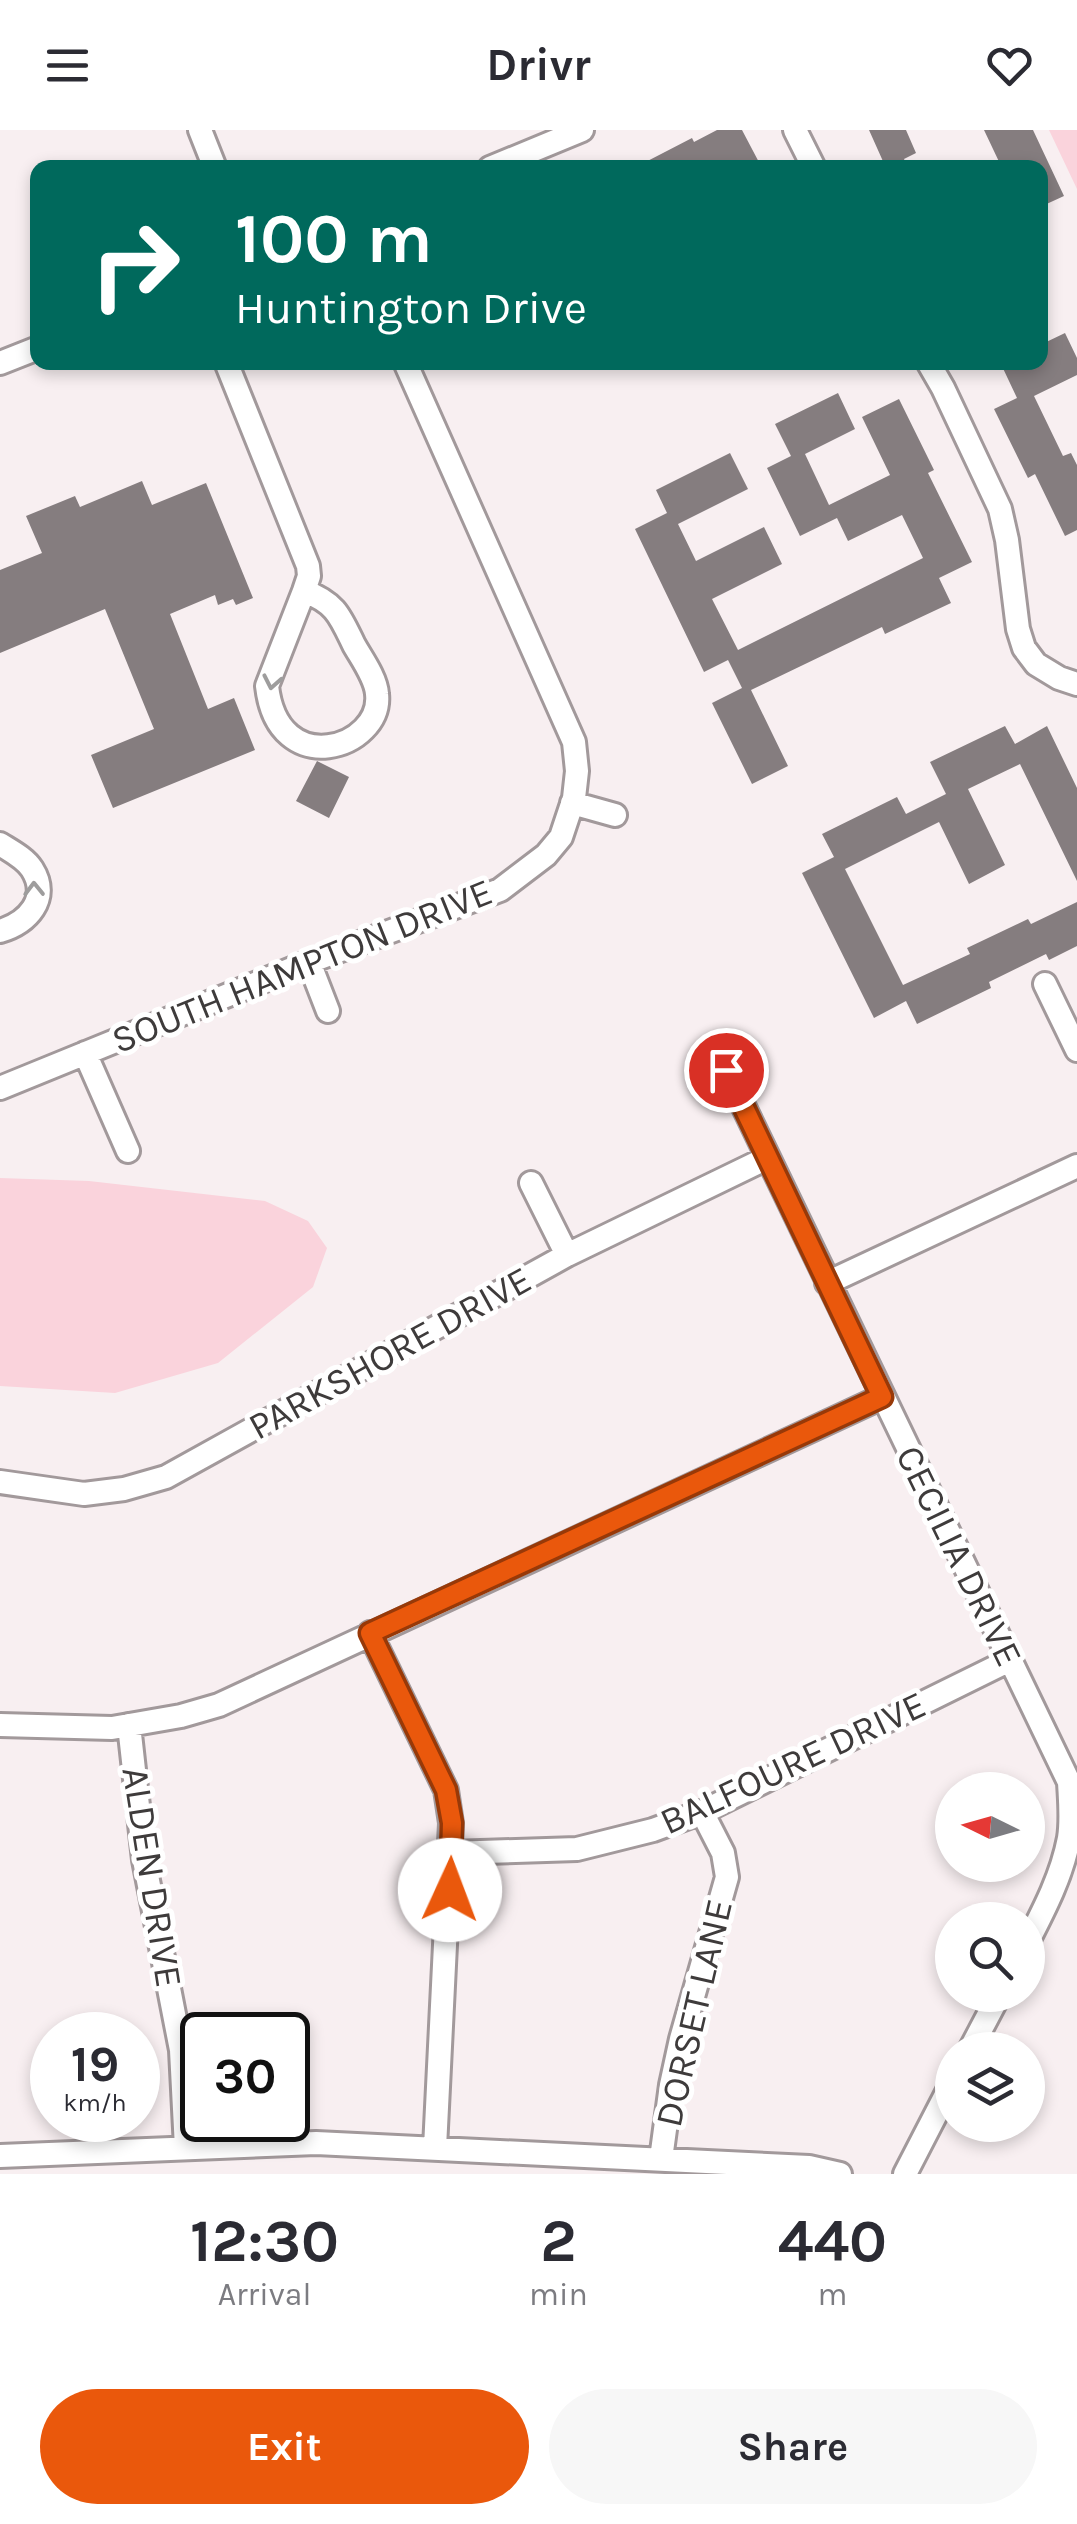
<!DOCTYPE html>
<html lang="en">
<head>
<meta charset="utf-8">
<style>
  body { margin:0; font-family:Karla,sans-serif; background:#f7f7f7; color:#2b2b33; height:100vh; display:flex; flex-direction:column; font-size:38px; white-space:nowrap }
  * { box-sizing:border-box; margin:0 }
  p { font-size:32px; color:#7c7c81 }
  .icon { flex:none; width:55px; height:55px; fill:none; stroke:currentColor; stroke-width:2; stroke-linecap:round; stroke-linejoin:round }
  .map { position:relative; height:2044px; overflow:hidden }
  .sheet { display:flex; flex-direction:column; background:#fff; flex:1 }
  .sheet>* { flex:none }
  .guide { position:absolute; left:30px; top:30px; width:1018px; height:210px; border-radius:20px; box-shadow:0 5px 15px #0003; background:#00695c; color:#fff; overflow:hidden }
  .needle { width:65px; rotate:275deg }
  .fabs { position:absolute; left:935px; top:1642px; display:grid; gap:20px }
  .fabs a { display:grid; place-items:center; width:110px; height:110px; border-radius:50%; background:#fff; box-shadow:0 5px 15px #0003; font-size:50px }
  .speed { position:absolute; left:30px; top:1882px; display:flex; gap:20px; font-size:50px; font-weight:700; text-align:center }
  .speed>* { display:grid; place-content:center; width:130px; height:130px; border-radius:50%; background:#fff; box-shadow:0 5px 15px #0003; line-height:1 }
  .speed small { font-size:25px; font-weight:400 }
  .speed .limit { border:5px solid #111; border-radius:15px; background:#fff; color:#111 }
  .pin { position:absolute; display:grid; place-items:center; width:85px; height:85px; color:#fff; margin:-42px; border:5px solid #fff; border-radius:50%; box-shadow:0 2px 10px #0007 }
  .me { position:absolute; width:110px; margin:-55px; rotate:2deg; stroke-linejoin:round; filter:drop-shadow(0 0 8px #0008) }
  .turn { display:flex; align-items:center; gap:35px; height:210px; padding:0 40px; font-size:45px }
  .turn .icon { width:130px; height:130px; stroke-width:2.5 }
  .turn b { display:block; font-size:70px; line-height:85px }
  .eta { display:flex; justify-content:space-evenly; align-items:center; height:170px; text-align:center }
  .eta b { font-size:60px; font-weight:700; line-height:70px }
  .primary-button { display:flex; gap:20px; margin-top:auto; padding:20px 40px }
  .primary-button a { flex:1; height:115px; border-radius:60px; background:#ea580c; color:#fff; font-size:40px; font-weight:700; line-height:115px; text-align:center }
  .primary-button a+a { background:#f7f7f7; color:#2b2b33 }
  header { display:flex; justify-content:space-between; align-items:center; height:130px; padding:0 40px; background:#fff; font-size:45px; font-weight:700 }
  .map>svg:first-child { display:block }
  .green { fill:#fad3dc }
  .building { fill:#857d7f }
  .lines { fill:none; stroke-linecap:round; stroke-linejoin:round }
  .minor-casing { stroke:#a2999b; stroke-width:28 }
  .minor { stroke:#fff; stroke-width:22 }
  .oneway { stroke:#9e9d9d }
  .route-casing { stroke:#983908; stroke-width:25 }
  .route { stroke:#ea580c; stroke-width:18 }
  .labels { text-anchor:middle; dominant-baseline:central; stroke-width:10; stroke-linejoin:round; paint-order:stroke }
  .street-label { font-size:38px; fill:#3e3b3b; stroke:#fff }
</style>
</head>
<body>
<header><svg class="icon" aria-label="menu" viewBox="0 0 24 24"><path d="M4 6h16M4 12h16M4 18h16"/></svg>Drivr<svg class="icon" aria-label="heart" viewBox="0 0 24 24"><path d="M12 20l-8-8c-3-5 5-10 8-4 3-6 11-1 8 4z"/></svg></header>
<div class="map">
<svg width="1077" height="2044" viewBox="0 0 1077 2044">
  <rect width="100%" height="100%" fill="#f8eff1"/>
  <path class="green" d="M1049,0h28v59z
    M0,1048l89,3 176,20 43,20 19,27 -14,39 -95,76 -103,30 -115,-7z"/>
  <path class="building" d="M717,0h25l20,38h-128l58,-30 2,4z
    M869,0h37l10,23 -12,6 4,9h-22z
    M984,0h49l31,66 -24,11v-39h-38z
    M1065,203l12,25v17l-43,21 29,60 8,-3 6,12v65l-12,6 -30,-62 -7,4 -34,-69 23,-11 -17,-36h40v-17z
    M838,263l17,36 -50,25 24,51 61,-30 -28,-58 37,-18 35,71 -6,3 44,89 -33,16 12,25 -66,31 -3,-7 -131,63 37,76 -36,18 -40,-81 30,-15 -14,-28 -24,12 -69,-143 32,-16 -11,-23 74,-37 18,36 -70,35 18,37 68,-34 18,37 -70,35 26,51 185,-92 -21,-43 -54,26 -11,-23 -37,18 -33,-68 24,-12 -16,-32z
    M142,351l10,24 54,-22 47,115 -17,7 -3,-6 -15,6 -3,-10 -45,19 38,95 26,-11 21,52 -142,58 -22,-53 63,-26 -49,-120 -105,44v-83l42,-17 -16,-37 49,-20 5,11z
    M1005,596l10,18 32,-18 30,62v93l-57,-117 -52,25 37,76 -36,19 -30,-62 -94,47 58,116 67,-31 -3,-6 61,-29 3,5 46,-22v44l-28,14 -3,-6 -57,28 2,6 -74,36 -11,-23 -32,17 -72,-145 32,-16 -12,-23 75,-37 9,17 40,-20 -16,-32z
    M317,631l32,16 -20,41 -33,-17z"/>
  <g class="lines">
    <defs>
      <path id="minor" d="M200,0l15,38
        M795,0l19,38
        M490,38l92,-38
        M226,232l82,204 1,10 -5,15 -37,95c11,96 116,62 110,8 -1,-16 -15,-35 -23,-49 -14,-29 -18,-42 -50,-54
        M928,232l15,26 57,121 7,31 11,89 6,19 12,16 23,14 18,6
        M0,233l38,-15
        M572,673l43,12
        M0,714c11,7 25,14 32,25 19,30 -5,54 -32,62
        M309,832l19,49
        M1045,854l32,66
        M85,923l43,98
        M726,940l343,712c1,19 3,38 0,56 -7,37 -24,70 -41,103
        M0,958l309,-126 191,-72 46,-35 15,-18 13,-39 3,-27 -3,-29 -169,-380
        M531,1053l36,72
        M827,1153l250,-117
        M0,1352l84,12 40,-5 42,-12 401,-222 200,-97
        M370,1503l76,157 5,33 -16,325
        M0,1595l112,3 69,-12 38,-11 663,-308
        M129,1595l15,135 37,190 5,98
        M451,1723l126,-4 76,-19 49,-18 308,-152
        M970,1920l29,-55
        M0,2026l316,-13 493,24 31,7
        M661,2029l10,-74 10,-46 46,-162 -4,-24 -21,-41
        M905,2044l47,-91"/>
    </defs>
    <use href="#minor" class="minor-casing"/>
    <use href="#minor" class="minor"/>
  </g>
  <defs><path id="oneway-chevron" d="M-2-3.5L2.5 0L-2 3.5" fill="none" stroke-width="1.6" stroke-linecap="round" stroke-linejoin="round" transform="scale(2.5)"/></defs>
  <g class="oneway">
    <use href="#oneway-chevron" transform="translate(272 552) rotate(101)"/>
    <use href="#oneway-chevron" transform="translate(34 759) rotate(-91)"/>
  </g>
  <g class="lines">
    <defs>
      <path id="route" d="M450,1760l2,-67 -6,-33 -76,-157 512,-236 -156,-327"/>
    </defs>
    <use href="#route" class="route-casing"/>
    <use href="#route" class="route"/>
  </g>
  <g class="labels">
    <g class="street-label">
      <text transform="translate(302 836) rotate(-22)">SOUTH HAMPTON DRIVE</text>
      <text transform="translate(390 1223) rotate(-29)">PARKSHORE DRIVE</text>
      <text transform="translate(959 1426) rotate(64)">CECILIA DRIVE</text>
      <text transform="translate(793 1633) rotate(-25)">BALFOURE DRIVE</text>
      <text transform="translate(152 1747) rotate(81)">ALDEN DRIVE</text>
      <text transform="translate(694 1883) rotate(-77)">DORSET LANE</text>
    </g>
  </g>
</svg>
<div class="fabs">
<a><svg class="needle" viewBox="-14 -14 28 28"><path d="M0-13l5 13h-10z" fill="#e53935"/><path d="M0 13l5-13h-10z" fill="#7c7c81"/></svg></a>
<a><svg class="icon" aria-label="search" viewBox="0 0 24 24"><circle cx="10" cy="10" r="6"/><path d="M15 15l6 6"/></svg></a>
<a><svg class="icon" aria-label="layers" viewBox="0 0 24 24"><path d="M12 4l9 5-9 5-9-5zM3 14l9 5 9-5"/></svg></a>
</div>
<div class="speed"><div>19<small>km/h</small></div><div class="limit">30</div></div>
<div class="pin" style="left:726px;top:940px;background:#d93025"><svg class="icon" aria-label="arrive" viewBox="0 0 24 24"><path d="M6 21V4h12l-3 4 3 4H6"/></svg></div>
<svg class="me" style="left:450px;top:1760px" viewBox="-20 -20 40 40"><circle r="19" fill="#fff"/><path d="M0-13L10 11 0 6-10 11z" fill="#ea580c"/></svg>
<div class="guide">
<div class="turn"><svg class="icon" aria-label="right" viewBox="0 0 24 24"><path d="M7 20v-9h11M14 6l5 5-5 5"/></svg><div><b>100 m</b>Huntington Drive</div></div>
</div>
</div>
<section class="sheet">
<div class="eta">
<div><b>12:30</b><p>Arrival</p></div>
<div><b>2</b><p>min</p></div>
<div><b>440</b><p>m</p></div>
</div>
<div class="primary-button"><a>Exit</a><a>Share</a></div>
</section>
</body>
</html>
